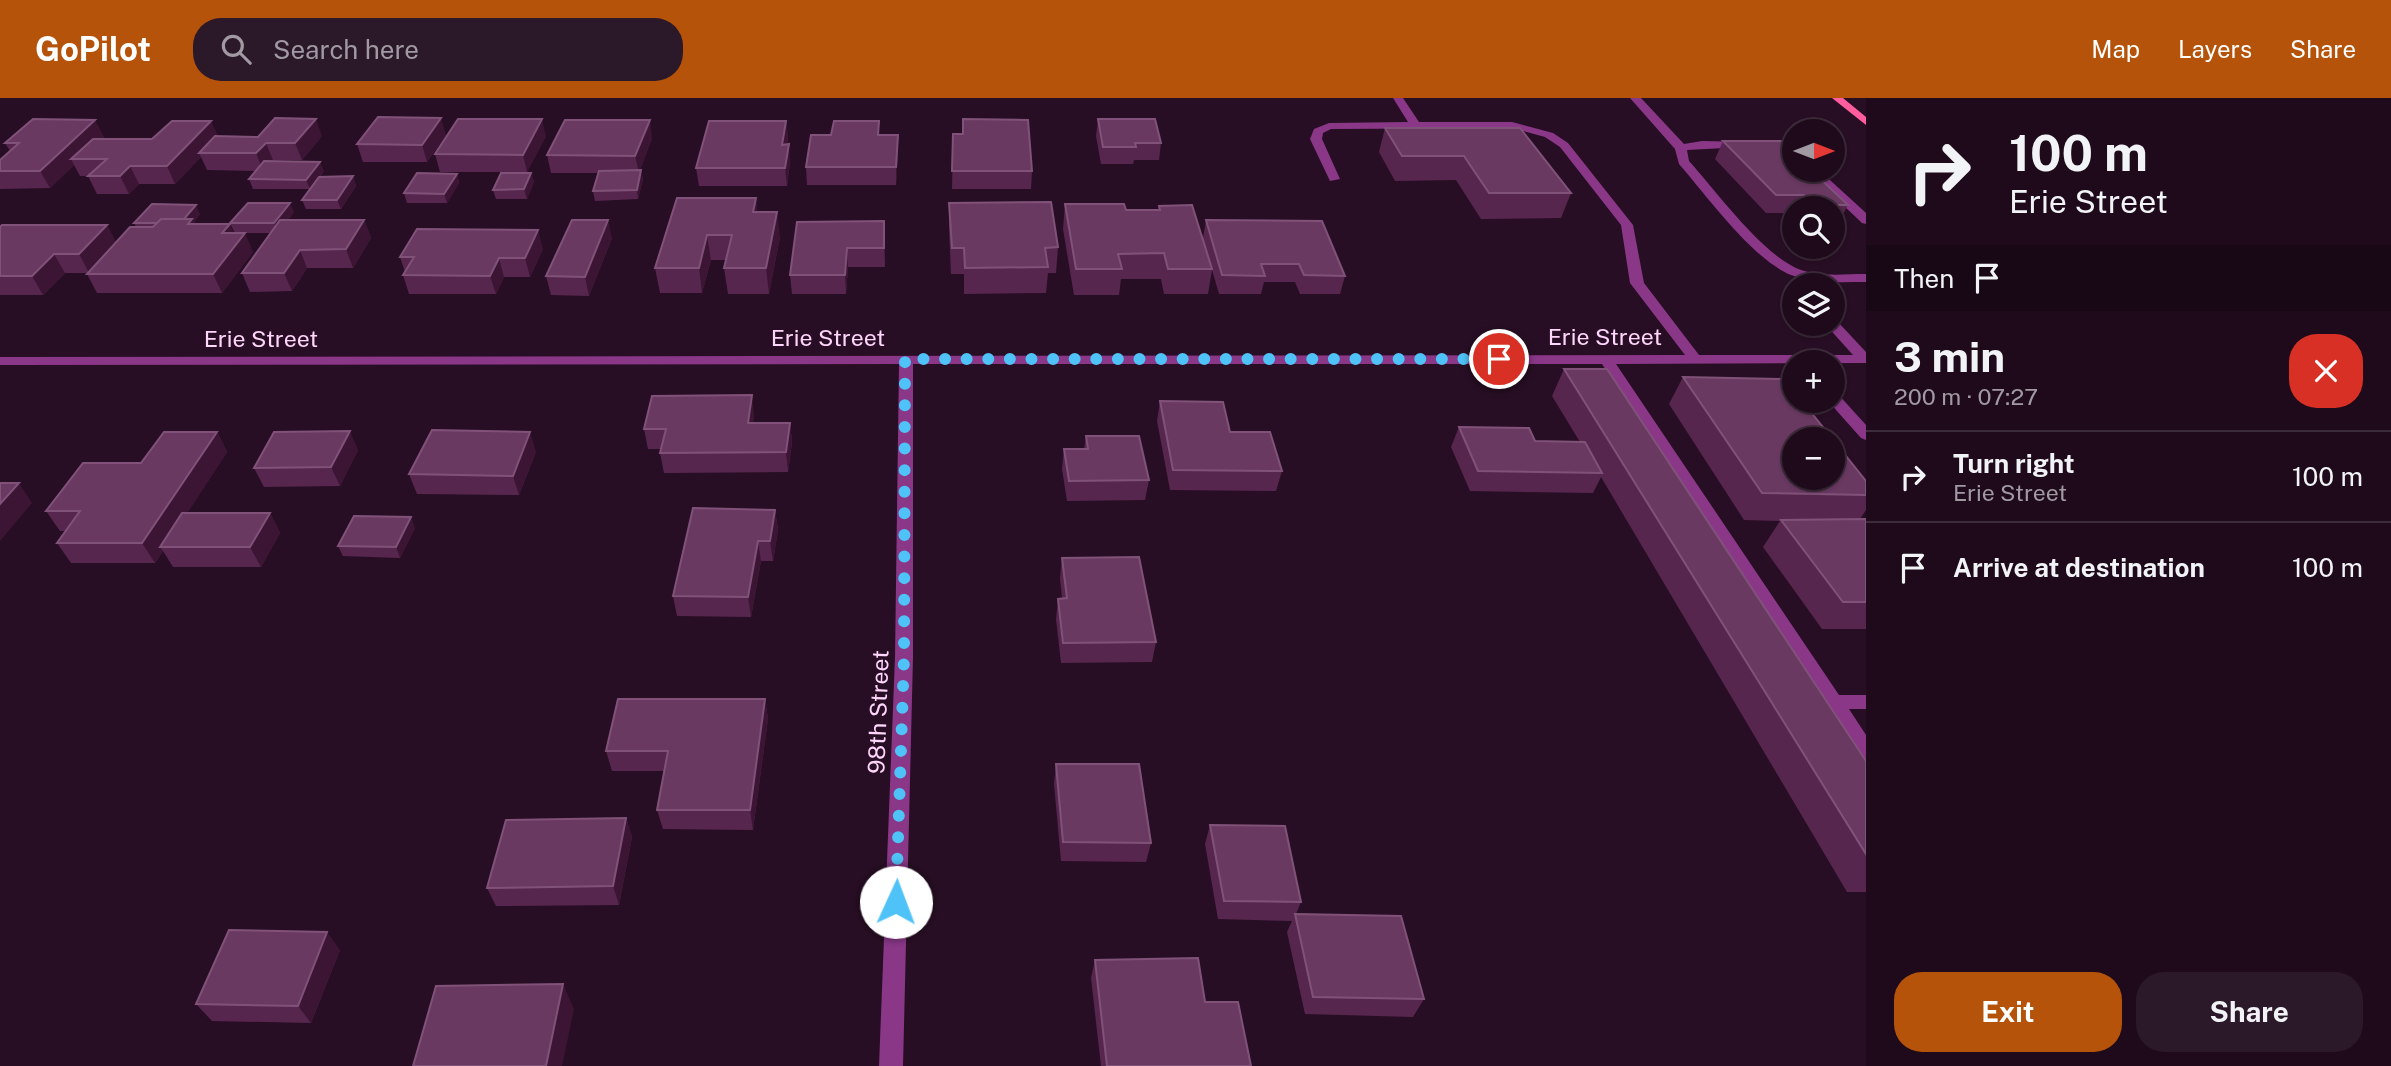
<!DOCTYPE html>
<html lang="en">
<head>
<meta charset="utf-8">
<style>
  body { margin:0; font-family:"Public Sans",sans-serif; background:#2b1828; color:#f1f3f6; height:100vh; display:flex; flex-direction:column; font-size:26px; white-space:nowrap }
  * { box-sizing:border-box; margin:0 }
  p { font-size:23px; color:#a19aa3 }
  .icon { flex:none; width:38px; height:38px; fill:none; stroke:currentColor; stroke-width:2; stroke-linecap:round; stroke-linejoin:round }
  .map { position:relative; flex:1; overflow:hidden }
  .drawer { display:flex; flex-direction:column; background:#1e0a1b; width:525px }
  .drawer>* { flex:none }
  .guide { background:#1e0a1b; color:#f1f3f6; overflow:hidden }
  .needle { width:46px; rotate:90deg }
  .buttons { position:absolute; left:1782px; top:21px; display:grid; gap:14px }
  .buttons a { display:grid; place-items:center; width:63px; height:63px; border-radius:50%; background:#1e0a1b; box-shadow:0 2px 5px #0004,0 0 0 2px #3c2b3a; font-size:35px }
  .pin { position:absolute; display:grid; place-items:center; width:60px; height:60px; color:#fff; margin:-30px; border:4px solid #fff; border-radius:50%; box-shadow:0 2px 7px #0007 }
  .me { position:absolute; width:77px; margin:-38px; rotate:2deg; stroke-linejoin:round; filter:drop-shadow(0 0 5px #0008) }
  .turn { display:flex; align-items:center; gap:24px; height:147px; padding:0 28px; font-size:32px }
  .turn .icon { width:91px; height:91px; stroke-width:2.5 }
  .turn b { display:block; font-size:49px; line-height:60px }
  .then { display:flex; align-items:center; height:66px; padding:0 28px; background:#0003; gap:14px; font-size:26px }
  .round { display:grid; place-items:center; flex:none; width:74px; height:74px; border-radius:28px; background:#2b1828 }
  .summary { display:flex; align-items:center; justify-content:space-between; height:119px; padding:0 28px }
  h1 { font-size:42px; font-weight:700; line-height:52px }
  .primary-button { display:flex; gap:14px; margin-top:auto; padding:14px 28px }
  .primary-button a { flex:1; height:80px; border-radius:28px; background:#b45309; color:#fff; font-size:28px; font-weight:700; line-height:80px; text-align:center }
  .primary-button a+a { background:#2b1828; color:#f1f3f6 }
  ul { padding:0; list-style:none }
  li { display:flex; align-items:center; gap:21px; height:91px; padding:0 28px; border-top:2px solid #3c2b3a }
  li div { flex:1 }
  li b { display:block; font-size:26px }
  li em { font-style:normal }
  header { display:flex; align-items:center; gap:42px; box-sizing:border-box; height:98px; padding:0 35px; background:#b45309; color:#fff }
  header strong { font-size:33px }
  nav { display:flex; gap:38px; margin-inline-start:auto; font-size:24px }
  .search { width:490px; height:63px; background:#2b1828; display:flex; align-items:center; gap:18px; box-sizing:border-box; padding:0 24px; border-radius:28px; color:#a19aa3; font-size:26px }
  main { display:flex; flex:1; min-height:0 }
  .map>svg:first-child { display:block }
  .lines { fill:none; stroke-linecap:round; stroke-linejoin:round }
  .minor { fill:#8a3788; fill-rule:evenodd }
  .major { fill:#ff5d9d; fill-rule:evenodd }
  .wall { fill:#57264e }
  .shaded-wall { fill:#3c1535 }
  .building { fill:#693961; stroke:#805279; stroke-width:2; fill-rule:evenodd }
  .route { stroke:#4fc3f7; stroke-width:12; stroke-dasharray:0 21.6 }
  .labels { text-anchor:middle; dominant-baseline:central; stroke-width:7; stroke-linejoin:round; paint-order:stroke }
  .street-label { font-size:23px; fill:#ffd6fb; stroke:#280e24 }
</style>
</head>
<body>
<header>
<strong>GoPilot</strong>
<div class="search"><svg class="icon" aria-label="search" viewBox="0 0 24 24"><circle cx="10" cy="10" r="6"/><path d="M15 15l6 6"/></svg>Search here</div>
<nav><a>Map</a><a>Layers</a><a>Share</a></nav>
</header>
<main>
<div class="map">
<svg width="1866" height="968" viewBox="0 0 1866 968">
  <rect width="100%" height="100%" fill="#280e24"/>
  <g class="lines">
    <path class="minor" d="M1393,0h10l16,24h93l41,11 15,10 65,82 11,58 55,72h154l-28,-31h7v-4l5,1 29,31v11l-250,1 223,331h27v14h-17l17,26v24l-7,-2 -257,-393h-689v293l-10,409h-24l16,-409 4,-293 -899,1v-8l1685,-2 -55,-72 -9,-58 -61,-78 -15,-10 -33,-9 -181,1 -8,4 -1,6 18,40 -10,2 -20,-42 4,-10 15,-6 79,-1z
      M1630,0h11l43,46 18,-3 45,1v4l-4,1 -56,3 2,11c28,31 74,95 112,109 20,7 44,4 65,4v8c-25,0 -52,2 -75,-7 -39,-16 -84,-79 -112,-111l-4,-15z
      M1806,72h13l47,43v11l-4,-1z
      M1832,294l5,1 29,32v15l-5,-2 -33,-37h4z"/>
    <path class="major" d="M1832,0h11l23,19v8z"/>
  </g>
  <path class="wall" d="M1098,21l63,24 -2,17h-25l-1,4h-32l-5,-28z
    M786,23l2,17 -1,6 3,18 -3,24h-88l-3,-18z
    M1385,30l186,65 -10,25 -80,1 -25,-39 -61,1 -16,-29z
    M953,36l79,37 -1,18h-79z
    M446,37l-19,27h-64l-6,-18z
    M879,37l19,18 -2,32h-89l-1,-18z
    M218,38h104l-20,24h-29l-1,1 52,10 -4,6 33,-1 3,10 -15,23h-35l-4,-9 8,-11h-57l-4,-10 7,-8 -49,-1 -6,-13 -26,27h-36l-10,10h-32l-9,-18h-8l-6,-11 -24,23 -50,1v-29l10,-9 -5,-8 99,-6 -2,2h50z
    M546,38l-19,36h-87l-5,-18z
    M652,40l-12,32 3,9 -5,20 -43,2 -2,-10 5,-18h-47l-4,-18z
    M1723,43l125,64 -10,18h-6v-15h-38v5h-28l-51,-54z
    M531,75l3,9 -7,17h-31l-3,-9z
    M457,76l2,9 -12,20h-40l-3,-10z
    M756,100l1,14 23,25 -11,57h-41l-4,-26 2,-8h-15l-9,33h-42l-5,-25z
    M949,105l109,44 -2,26h-8l-2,20 -82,1v-20h-13l-2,-46z
    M1065,106l61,6h32l1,-4 44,32 3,-18 139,56 -5,18h-40l-5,-12h-31l-3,12h-42l-7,-24 -4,24h-44l-3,-15h-40l-2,16h-45l-11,-66z
    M294,114l-6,8h76l7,18 -18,30h-46l-15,23 -42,1 -8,-19 29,-40h-36l-5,-10z
    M200,116l-6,8 1,2 39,9 19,19 -31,41h-125l-10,-19 1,-1h-23l-22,22h-43v-69l107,-1 9,18 20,-16 -2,-4z
    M884,123l1,46h-37l-2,27h-54l-2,-19z
    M612,140l-23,58 -38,-1 -5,-19z
    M543,151l-13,28h-26l-8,17h-87l-6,-19 2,-3 -5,-15z
    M1564,271l302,392v131h-19l-246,-415 -8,16 -123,-2 -19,-44 8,-20 76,14 45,1 -28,-46z
    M1683,279l183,104v29l-6,9h6v110h-44l-59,-82 17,-26 -36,-1 -75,-116z
    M1160,303l122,70 -6,20 -106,-1 -13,-69z
    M754,316l-1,9h37l2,19 -4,30 -124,1 -4,-20 1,-4h-13l-4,-20z
    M217,334l10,20 -40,61h83l10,20 -19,34h-88l-10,-16 -8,12h-84l-14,-20 9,-12h-6l-14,-20 95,-48z
    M1086,338l63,44 -4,20 -78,1 -5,-32 2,-20h20z
    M358,352l-18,36 -76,1 -10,-19z
    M536,354l-17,43 -102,-1 -8,-20z
    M775,412l3,20 -5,31h-12l-10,56 -74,-1 -4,-20z
    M415,430l-15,30 -57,-2 -5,-10z
    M1062,460l94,84 -4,20 -91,1 -5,-44 2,-20 4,-1 -2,-20z
    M765,601l3,20 -15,111 -90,-1 -6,-19 8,-39h-53l-6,-20z
    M1056,666l95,79 -5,19 -85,-1 -7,-77z
    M626,720l6,19 -13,68 -123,1 -9,-18z
    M1210,727l91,77 -5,12 128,85 -11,18 -108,-3 -18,-82 5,-11 -74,-2 -13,-75z
    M340,852l-29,73 -99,-2 -16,-17z
    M1095,862l110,42 46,64h-150l-10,-88z"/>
  <path class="shaded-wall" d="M441,20l5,17 -19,27 -5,-17z
    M316,21l6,17 -20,24 -7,-17z
    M542,21l4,17 -19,36 -4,-17z
    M95,22l9,17 -23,22h-10l3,6 -24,23 -10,-17z
    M650,22l2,18 -13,35 -4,-17z
    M211,23l8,17 -20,15 2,4 -26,27 -8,-18z
    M786,23l2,17 -4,24 -2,-17z
    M898,37v18l-2,32v-18z
    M266,45l7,17 -10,11 -7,-18z
    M789,46l1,18 -3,24 -2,-18z
    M320,64l4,9 -14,18 -4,-9z
    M130,68l9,18 -10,10 -9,-18z
    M641,72l2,9 -5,20 -1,-9z
    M531,75l3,9 -7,17 -3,-10z
    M457,76l2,9 -12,20 -3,-9z
    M353,78l3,10 -15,23 -4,-9z
    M756,100l2,25 -5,-11z
    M290,105l4,9 -16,21 -4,-10z
    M196,107l4,9 -6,8 7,15 -22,-13z
    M777,114l3,25 -11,57 -3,-26z
    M364,122l7,18 -18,30 -7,-19z
    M608,122l4,18 -23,58 -4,-19z
    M230,126l8,18 7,-9 8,19 -31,41 -9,-19 9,-41z
    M107,127l10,19 -28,29 -10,-19z
    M538,132l5,19 -13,28 -5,-19z
    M707,137l4,25 -9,33 -3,-25z
    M847,150l1,19 -2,27 -1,-19z
    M300,152l7,18 -15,23 -8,-18z
    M54,156l11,19 -22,22 -11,-19z
    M499,160l5,19 -8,17 -6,-18z
    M752,297l2,19 -4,28 -2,-19z
    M790,325l2,19 -4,30 -2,-20z
    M350,333l8,19 -18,36 -9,-19z
    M217,334l10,20 -62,95h-5l3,4 -8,12 -13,-20z
    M530,334l6,20 -17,43 -6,-19z
    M19,385l13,20 -32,38v-37z
    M775,412l3,20 -5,31 -3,-20z
    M270,415l10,20 -19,34 -11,-20z
    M411,419l4,11 -15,30 -4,-11z
    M758,443l3,20 -10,56 -3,-20z
    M765,601l3,20 -15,111 -3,-20z
    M626,720l6,19 -13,68 -6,-19z
    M327,834l13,18 -29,73 -13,-17z
    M563,886l11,25 -12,57h-16z"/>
  <path class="building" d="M378,19l63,1 -19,27 -65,-1z
    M275,20l41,1 -21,24h-29l-10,10h-57l16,-17 43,1z
    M33,21l62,1 -55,51h-40v-11l19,-17h-14z
    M458,21h84l-19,36 -88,-1z
    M963,21l65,1 4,51h-80l1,-37h10z
    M1098,21h57l6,24h-26l1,4h-33z
    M565,22h85l-15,36 -88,-1z
    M172,23h39l-44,45h-37l-10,10h-32l19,-17h-36l22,-20h59z
    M709,23h77l-4,24 7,-1 -4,24h-89z
    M834,23h45l-1,14h20l-2,32h-90l5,-32h20z
    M1385,30h135l51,65h-82l-25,-37h-62z
    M1723,43h58l13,12v17h17l37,35h-34l-10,-10h-28z
    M264,63l56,1 -14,18 -57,-1z
    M641,72l-4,20 -44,1 6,-20z
    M417,75l40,1 -13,20 -40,-1z
    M501,75h30l-7,16 -31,1z
    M353,78l-16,24h-35l17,-23z
    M677,100h79l-3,14h24l-11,56h-42l8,-33h-25l-8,33h-44z
    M1051,104l7,45 -13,1 3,19 -83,1 -1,-20h-12l-3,-45z
    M248,105h42l-16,20h-44z
    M152,106l44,1 -12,14h-23l-4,4h-23z
    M1065,106h59l2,6h34l-1,-4 33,-1 20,64h-44l-4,-16 -46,1 4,15h-46z
    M161,121h31l-4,5h42l-8,9h23l-32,41h-126l43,-47h23z
    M280,122h84l-18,29 -46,1 -16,23h-42z
    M572,122h36l-23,57 -39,-1z
    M1206,122l116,1 23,55 -41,-1 -5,-11h-38l4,12 -43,-1z
    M884,123v27h-37l-2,27h-55l7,-53z
    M2,127h105l-28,29h-25l-22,22h-32v-49z
    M417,131l121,1 -13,28h-26l-9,18 -87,-1 11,-18h-14z
    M1564,271h43l259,392v93z
    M1683,279l102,2 9,11v11h8l64,80v14l-104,-2zM1794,341h38v39h-38z
    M752,297l-4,28h42l-4,29 -126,1 6,-24h-22l8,-33z
    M1160,303l63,1 7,30h40l12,39 -109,-1z
    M1459,329l70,1 6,13 50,1 17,31 -124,-2z
    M432,332l98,2 -17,44 -104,-2z
    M350,333l-19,36 -77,1 20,-36z
    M164,334h53l-75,111h-85l23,-32h-34l37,-48h58z
    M1086,338h53l10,44 -80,1 -5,-32h24z
    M0,385h19l-19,21z
    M693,410l82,2 -5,31h-12l-10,56 -75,-1z
    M182,415h88l-20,34h-90z
    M354,418l57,1 -15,30 -58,-1z
    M1866,421v83h-23l-62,-82z
    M1139,459l17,85 -93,1 -5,-44 9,-1 -5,-40z
    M618,601h147l-15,111h-93l11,-59h-62z
    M1056,666h83l12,79 -88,-1z
    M626,720l-13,68 -126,2 19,-68z
    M1210,727l75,1 16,76 -77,-1z
    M1295,816l106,2 23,83 -111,-2z
    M229,832l98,2 -29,74 -102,-2z
    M1198,860l7,44h33l13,64h-144l-12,-106z
    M563,886l-17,82h-133l23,-80z"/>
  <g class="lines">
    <path class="route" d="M896,804l8,-245 1,-298h594"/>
  </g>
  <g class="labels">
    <g class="street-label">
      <text x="1605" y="238">Erie Street</text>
      <text x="828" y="239">Erie Street</text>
      <text x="261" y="240">Erie Street</text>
      <text transform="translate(878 614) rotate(-88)">98th Street</text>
    </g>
  </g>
</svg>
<div class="buttons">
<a><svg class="needle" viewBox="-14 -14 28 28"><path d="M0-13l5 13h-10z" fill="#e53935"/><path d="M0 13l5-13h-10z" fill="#a19aa3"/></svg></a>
<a><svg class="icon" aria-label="search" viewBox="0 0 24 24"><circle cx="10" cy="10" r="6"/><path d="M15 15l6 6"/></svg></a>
<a><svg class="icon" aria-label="layers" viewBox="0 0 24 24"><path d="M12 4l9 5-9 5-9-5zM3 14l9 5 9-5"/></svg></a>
<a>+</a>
<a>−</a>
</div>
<div class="pin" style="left:1499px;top:261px;background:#d93025"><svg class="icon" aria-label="arrive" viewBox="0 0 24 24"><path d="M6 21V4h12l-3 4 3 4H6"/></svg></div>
<svg class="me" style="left:896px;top:804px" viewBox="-20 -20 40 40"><circle r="19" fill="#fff"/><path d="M0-13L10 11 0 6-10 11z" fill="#4fc3f7"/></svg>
</div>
<section class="drawer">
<div class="guide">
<div class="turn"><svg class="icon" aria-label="right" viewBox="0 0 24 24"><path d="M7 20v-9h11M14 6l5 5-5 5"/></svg><div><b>100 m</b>Erie Street</div></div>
<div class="then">Then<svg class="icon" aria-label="arrive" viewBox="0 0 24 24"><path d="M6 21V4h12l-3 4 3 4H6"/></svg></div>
</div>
<div class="summary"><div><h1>3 min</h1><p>200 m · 07:27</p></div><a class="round" style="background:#d93025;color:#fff"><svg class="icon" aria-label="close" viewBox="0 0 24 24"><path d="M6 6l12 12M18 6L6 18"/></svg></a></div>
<ul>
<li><svg class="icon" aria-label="right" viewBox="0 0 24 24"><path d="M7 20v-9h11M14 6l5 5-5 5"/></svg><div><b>Turn right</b><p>Erie Street</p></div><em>100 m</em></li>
<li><svg class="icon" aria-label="arrive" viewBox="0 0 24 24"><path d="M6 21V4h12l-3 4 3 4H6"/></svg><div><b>Arrive at destination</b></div><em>100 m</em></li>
</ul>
<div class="primary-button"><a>Exit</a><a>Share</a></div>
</section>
</main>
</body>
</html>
